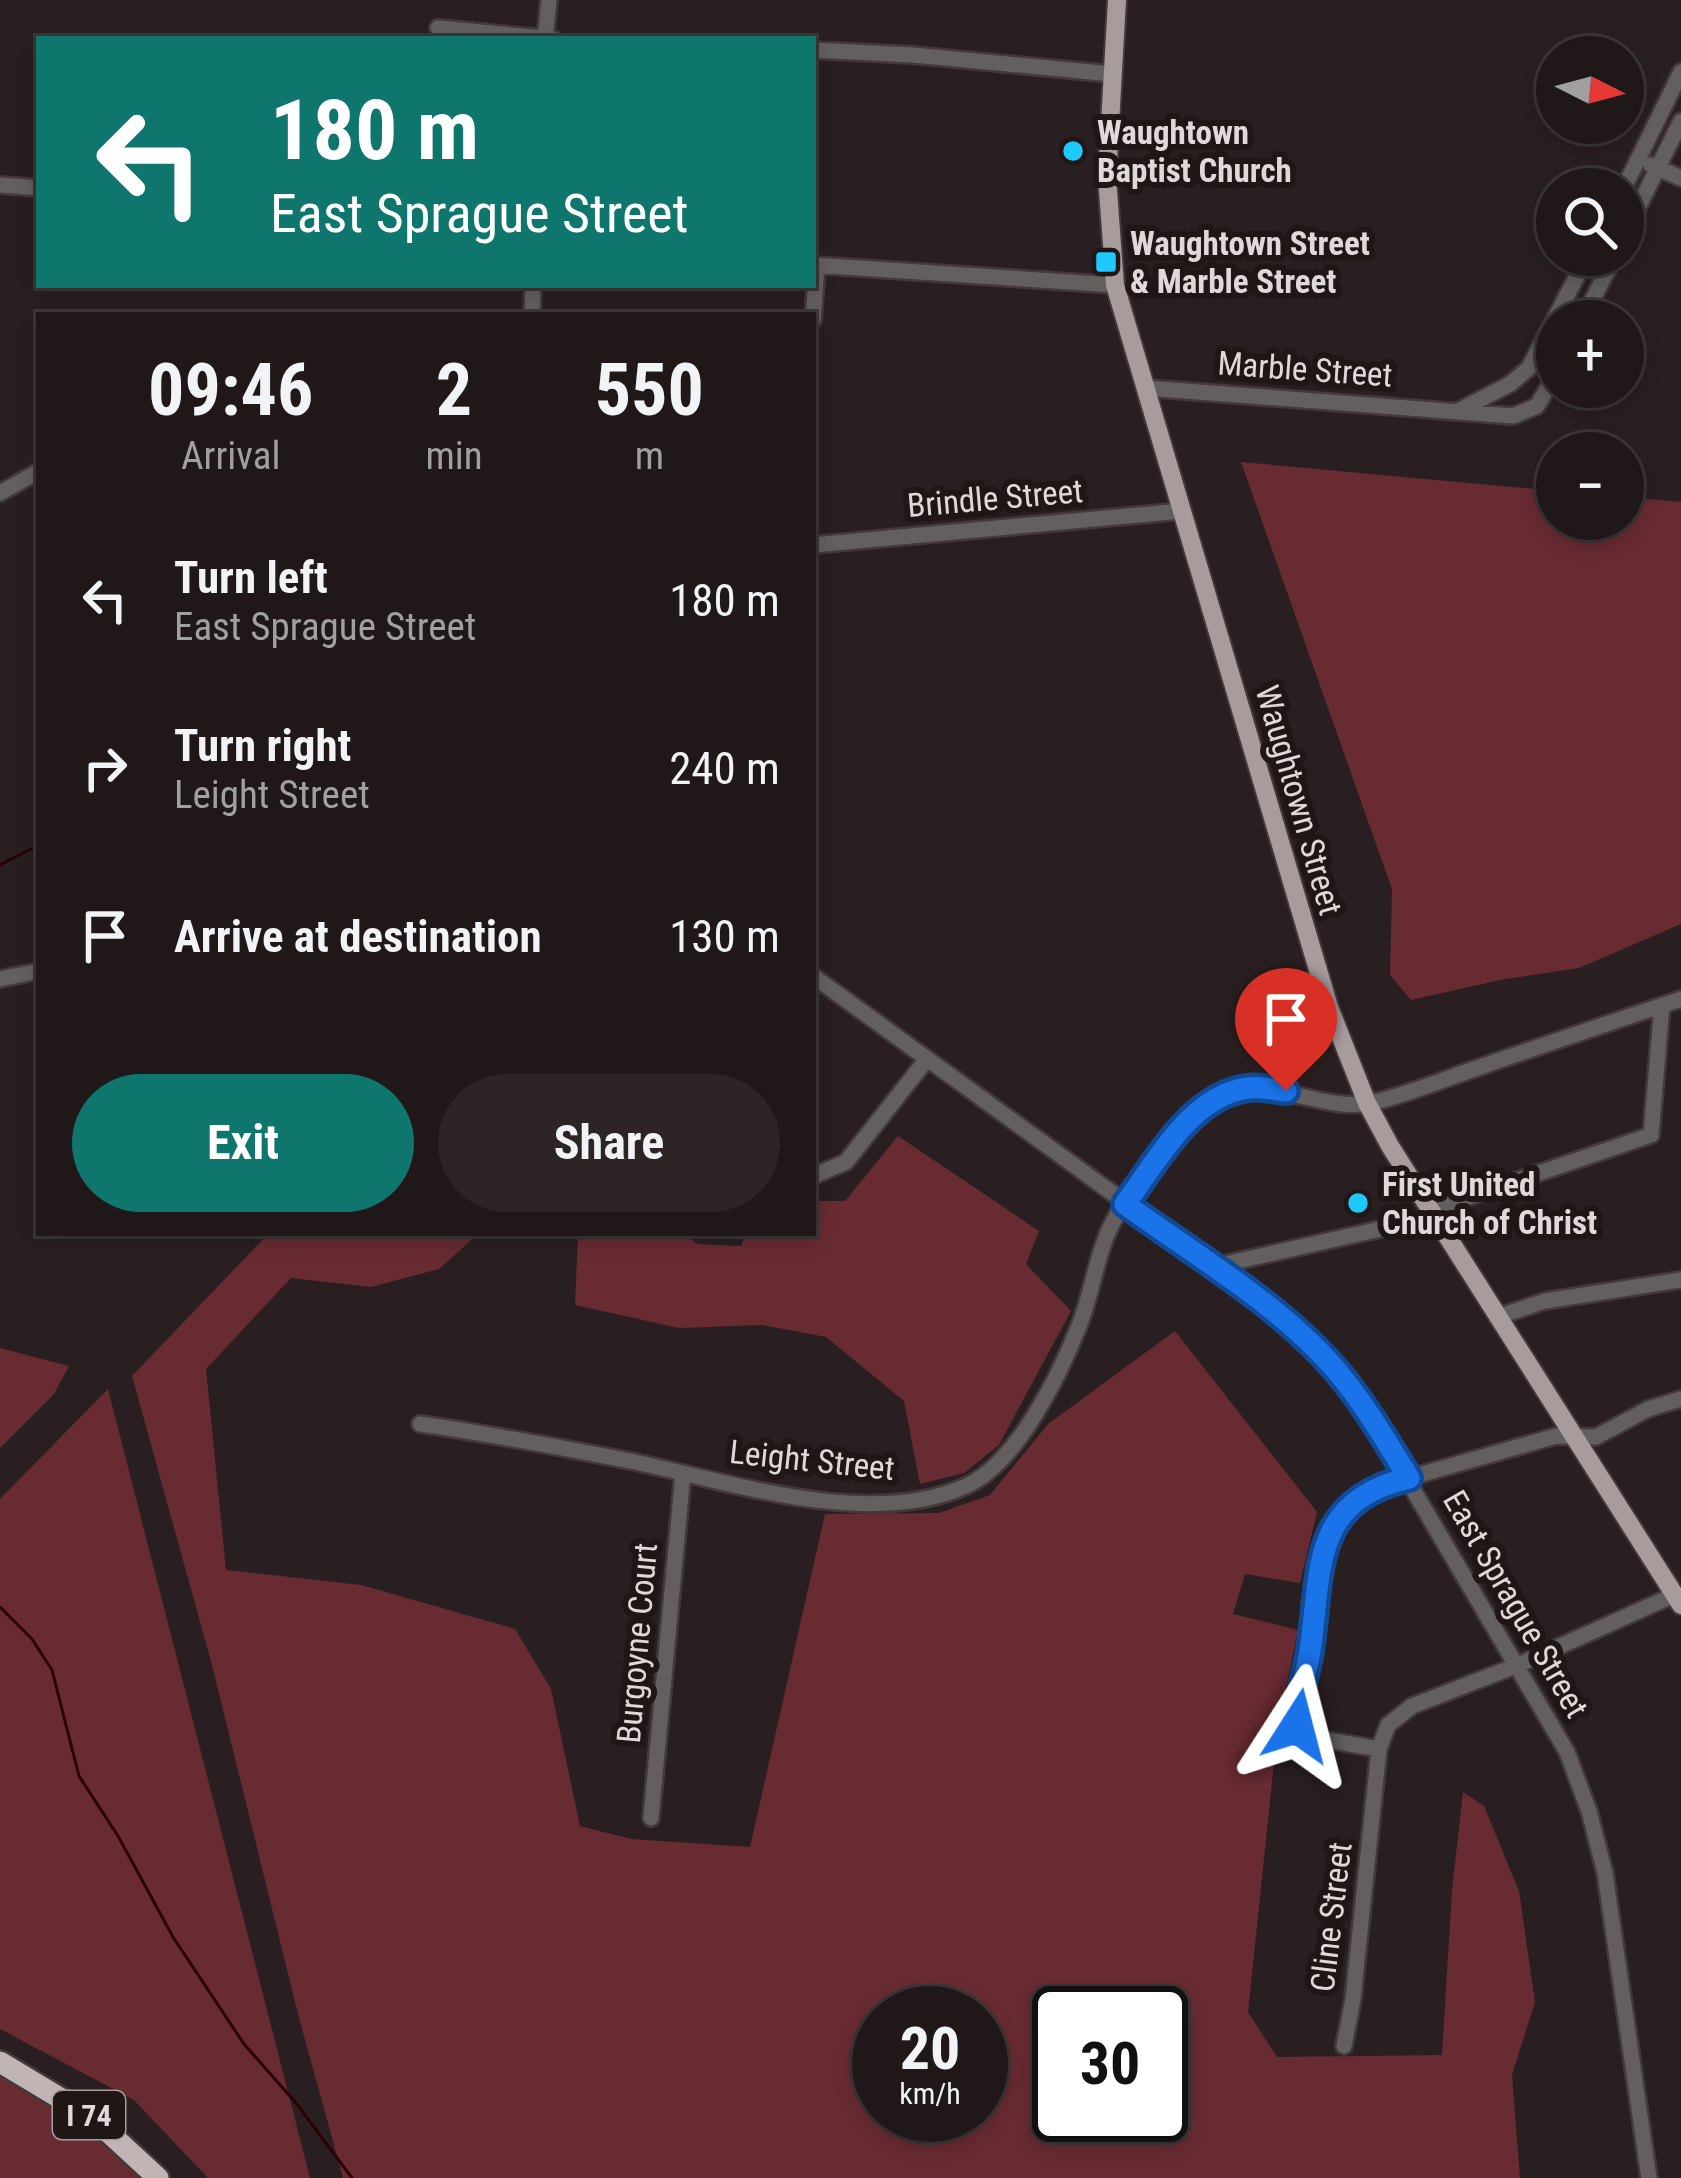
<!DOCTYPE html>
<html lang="en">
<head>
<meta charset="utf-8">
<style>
  body { margin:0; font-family:"Roboto Condensed",sans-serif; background:#2c2425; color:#f1f3f6; height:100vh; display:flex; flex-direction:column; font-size:45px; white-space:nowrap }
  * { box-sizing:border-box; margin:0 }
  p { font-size:39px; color:#a19fa2 }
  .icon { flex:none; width:66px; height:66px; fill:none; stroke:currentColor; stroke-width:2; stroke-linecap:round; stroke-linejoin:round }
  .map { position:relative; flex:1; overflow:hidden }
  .panel { position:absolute; left:36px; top:312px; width:780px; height:924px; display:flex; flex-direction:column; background:#1f1718; border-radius:0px; box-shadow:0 6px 18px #0003,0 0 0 3px #3c3637 }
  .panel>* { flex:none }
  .guide { position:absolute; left:36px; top:36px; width:780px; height:252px; border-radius:0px; box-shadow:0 6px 18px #0003,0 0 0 3px #3c3637; background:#0f766e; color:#fff; overflow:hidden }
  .needle { width:78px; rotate:96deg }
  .fabs { position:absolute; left:1536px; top:36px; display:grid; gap:24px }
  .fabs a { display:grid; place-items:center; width:108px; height:108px; border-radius:50%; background:#1f1718; box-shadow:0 6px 18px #0003,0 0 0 3px #3c3637; font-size:60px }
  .speed { position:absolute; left:852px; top:1986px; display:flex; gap:24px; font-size:60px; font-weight:700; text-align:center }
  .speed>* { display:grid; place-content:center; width:156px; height:156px; border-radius:50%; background:#1f1718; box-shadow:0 6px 18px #0003,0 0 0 3px #3c3637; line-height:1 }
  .speed small { font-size:30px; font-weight:400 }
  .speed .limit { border:6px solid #111; border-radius:18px; background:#fff; color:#111 }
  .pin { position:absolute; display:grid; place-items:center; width:102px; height:102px; color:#fff; margin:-123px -51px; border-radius:50% 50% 50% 0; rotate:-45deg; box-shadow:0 0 12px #0007 }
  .pin .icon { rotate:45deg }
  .me { position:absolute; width:132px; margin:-66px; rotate:9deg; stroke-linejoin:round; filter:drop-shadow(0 0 9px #0008) }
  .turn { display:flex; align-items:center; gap:42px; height:252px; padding:0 36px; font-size:54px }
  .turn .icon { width:156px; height:156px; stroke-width:2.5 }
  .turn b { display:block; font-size:84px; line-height:102px }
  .eta { display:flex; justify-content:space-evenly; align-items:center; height:204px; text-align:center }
  .eta b { font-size:72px; font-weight:700; line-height:84px }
  .button { display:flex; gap:24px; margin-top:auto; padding:24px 36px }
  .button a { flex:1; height:138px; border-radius:72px; background:#0f766e; color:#fff; font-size:48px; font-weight:700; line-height:138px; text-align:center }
  .button a+a { background:#2c2425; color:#f1f3f6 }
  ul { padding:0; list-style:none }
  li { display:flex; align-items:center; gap:36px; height:168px; padding:0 36px }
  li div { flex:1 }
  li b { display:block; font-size:45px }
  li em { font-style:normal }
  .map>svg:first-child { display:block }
  .green { fill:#682b32; fill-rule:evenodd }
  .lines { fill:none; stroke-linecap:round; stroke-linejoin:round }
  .stream { stroke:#2b0005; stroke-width:3 }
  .minor-casing { stroke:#43393a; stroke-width:20 }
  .major-casing { stroke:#43393a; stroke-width:22 }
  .highway-casing { stroke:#43393a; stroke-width:26 }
  .minor { stroke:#645f5f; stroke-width:15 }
  .major { stroke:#a79b9c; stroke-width:18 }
  .highway { stroke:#c1b4b4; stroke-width:21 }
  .route-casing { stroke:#114b97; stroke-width:30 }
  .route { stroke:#1a73e8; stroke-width:21 }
  .poi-dot { fill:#1fc9fd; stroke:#201616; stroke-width:4.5 }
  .labels { text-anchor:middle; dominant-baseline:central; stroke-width:12; stroke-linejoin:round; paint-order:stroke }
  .shield { fill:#201616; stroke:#a69e9e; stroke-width:3 }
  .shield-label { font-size:30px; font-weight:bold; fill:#e0d9d9 }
  .poi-label { font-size:33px; font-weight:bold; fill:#e0d9d9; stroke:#201616; text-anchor:start }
  .street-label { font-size:33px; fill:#e0d9d9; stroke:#201616 }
</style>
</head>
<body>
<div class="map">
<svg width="1681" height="2178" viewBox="0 0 1681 2178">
  <rect width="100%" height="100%" fill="#291f20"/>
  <path class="green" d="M1241,462l316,29v28h66v-22l58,5v422l-102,44 -79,12 -89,20 -21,-25 2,-86z
    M898,1136l141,95 -13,33 45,47 -72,134 -35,28 -44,11 -16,-83 -78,-64 -64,-12 -83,3 -104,-23 3,-72h103l17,11 43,2 5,-13h67v-32h32z
    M269,1233h210l-40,36 -68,18 -80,-9 -85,91 20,201 135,15 154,44 36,60 29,137 51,13 119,8 75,-333 114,-1 51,-18 58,-71 127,-93 142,181 -17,71 -55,-9 -12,40 65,16 -21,104 -29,278 29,45 165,-2 10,-165 11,-98 21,14 35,85 16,111 -23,73 8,103h-1177l-45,-164 -86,-349 -80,-289zM879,2013h102v102h-102zM1059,2013h102v102h-102z
    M0,1348l69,18 -15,28 -54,54z
    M108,1389l202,789h-102l-74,-78 -134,-71v-530z
    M0,2077c52,29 103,57 143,101h-143z"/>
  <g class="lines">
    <path class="stream" d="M0,865l39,-20
      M0,1607l32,32 20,31 27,106 39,60 55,101 71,107 52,59 56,75"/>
    <defs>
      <path id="minor" d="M438,28l115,11
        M545,39l4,-39
        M813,50l100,5 199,19
        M1651,165l30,13
        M0,185l39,3
        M1623,190l58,-118
        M1623,238l58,-117
        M813,265l302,20
        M532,315l1,-30
        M813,320l4,-55
        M1582,321l33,-66
        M1146,388l367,28 24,-10 20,-34
        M1460,410l50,-26 19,-16 59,-113
        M0,493l39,-22
        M813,545l369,-34
        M813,976l462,335 61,60 35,47 196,334 22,59 16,62 44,305
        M0,979l39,-8
        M813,1176l33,-14 81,-103
        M1211,1267l223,-50 14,-13 203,-69 11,-130
        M1497,1317l48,-16 136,-21
        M420,1424c72,10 143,24 215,38 98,21 235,67 331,24 51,-23 93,-110 113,-160 13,-32 16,-65 30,-96 15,-32 72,-109 101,-128 51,-34 107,11 160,1 38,-8 76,-25 113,-37 66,-23 132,-45 198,-67
        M1379,1749l-70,-12 -12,-11 -1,-18 13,-49 10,-99 17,-34 26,-28 32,-16 162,-46 40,1 52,-28 33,-10
        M651,1818l32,-345
        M1344,2046l9,-47 26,-250 9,-24 24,-19 106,-41 156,-70"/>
      <path id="major" d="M1117,0l-10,177 8,108 214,722 38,96 23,43 291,459"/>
      <path id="highway" d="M0,2062l93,56 65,60"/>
    </defs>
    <use href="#minor" class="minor-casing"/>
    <use href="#major" class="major-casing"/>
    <use href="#highway" class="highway-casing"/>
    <use href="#minor" class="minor"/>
    <use href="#major" class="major"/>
    <use href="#highway" class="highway"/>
  </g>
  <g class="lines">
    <defs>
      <path id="route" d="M1286,1091c-12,-1 -27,-5 -38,-3 -57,7 -92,75 -123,116 71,52 153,99 211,166 28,33 50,71 73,108 -100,23 -87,95 -99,173 -4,26 -14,49 -13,75"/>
    </defs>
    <use href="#route" class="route-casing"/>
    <use href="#route" class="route"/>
  </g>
  <g class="poi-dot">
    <circle cx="1073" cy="151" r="12"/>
    <rect x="1094" y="250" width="24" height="24" rx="6"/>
    <circle cx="1358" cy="1203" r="12"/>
  </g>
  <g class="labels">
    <rect class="shield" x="53" y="2091" width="72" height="48" rx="9"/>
    <g class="shield-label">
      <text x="89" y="2115">I 74</text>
    </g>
    <g class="poi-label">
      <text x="1097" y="132">Waughtown<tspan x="1097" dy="38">Baptist Church</tspan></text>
      <text x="1130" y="243">Waughtown Street<tspan x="1130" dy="38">&amp; Marble Street</tspan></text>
      <text x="1382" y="1184">First United<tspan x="1382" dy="38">Church of Christ</tspan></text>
    </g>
    <g class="street-label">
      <text transform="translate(1305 369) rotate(4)">Marble Street</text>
      <text transform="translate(995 498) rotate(-5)">Brindle Street</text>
      <text transform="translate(1299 800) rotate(74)">Waughtown Street</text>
      <text transform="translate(812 1460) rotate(6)">Leight Street</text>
      <text transform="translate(1516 1604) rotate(60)">East Sprague Street</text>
      <text transform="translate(637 1643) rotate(-85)">Burgoyne Court</text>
      <text transform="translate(1331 1917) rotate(-83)">Cline Street</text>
    </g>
  </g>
</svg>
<div class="fabs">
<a><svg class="needle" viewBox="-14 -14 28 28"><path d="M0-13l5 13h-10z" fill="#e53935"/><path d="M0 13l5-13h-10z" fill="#a19fa2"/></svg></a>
<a><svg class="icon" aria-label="search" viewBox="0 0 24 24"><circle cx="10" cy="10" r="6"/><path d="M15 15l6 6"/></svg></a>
<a>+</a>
<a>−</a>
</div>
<div class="speed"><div>20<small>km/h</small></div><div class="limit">30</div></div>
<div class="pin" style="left:1286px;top:1091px;background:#d93025"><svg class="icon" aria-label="arrive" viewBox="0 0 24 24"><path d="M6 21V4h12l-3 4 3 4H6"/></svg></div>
<svg class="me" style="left:1297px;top:1726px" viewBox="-20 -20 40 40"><path d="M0-17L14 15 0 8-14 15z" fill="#1a73e8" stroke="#fff" stroke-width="4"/></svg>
<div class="guide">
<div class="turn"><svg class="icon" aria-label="left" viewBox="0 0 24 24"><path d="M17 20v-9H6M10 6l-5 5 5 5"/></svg><div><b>180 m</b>East Sprague Street</div></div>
</div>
<section class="panel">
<div class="eta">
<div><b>09:46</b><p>Arrival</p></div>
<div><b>2</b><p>min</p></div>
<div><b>550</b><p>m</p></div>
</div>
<ul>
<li><svg class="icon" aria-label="left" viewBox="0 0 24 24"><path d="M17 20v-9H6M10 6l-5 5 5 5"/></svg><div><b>Turn left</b><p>East Sprague Street</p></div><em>180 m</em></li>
<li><svg class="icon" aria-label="right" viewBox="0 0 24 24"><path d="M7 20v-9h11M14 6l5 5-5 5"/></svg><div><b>Turn right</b><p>Leight Street</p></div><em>240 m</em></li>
<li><svg class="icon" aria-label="arrive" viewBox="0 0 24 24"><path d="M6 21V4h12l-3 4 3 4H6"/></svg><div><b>Arrive at destination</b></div><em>130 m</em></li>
</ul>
<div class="button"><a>Exit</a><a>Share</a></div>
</section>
</div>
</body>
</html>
